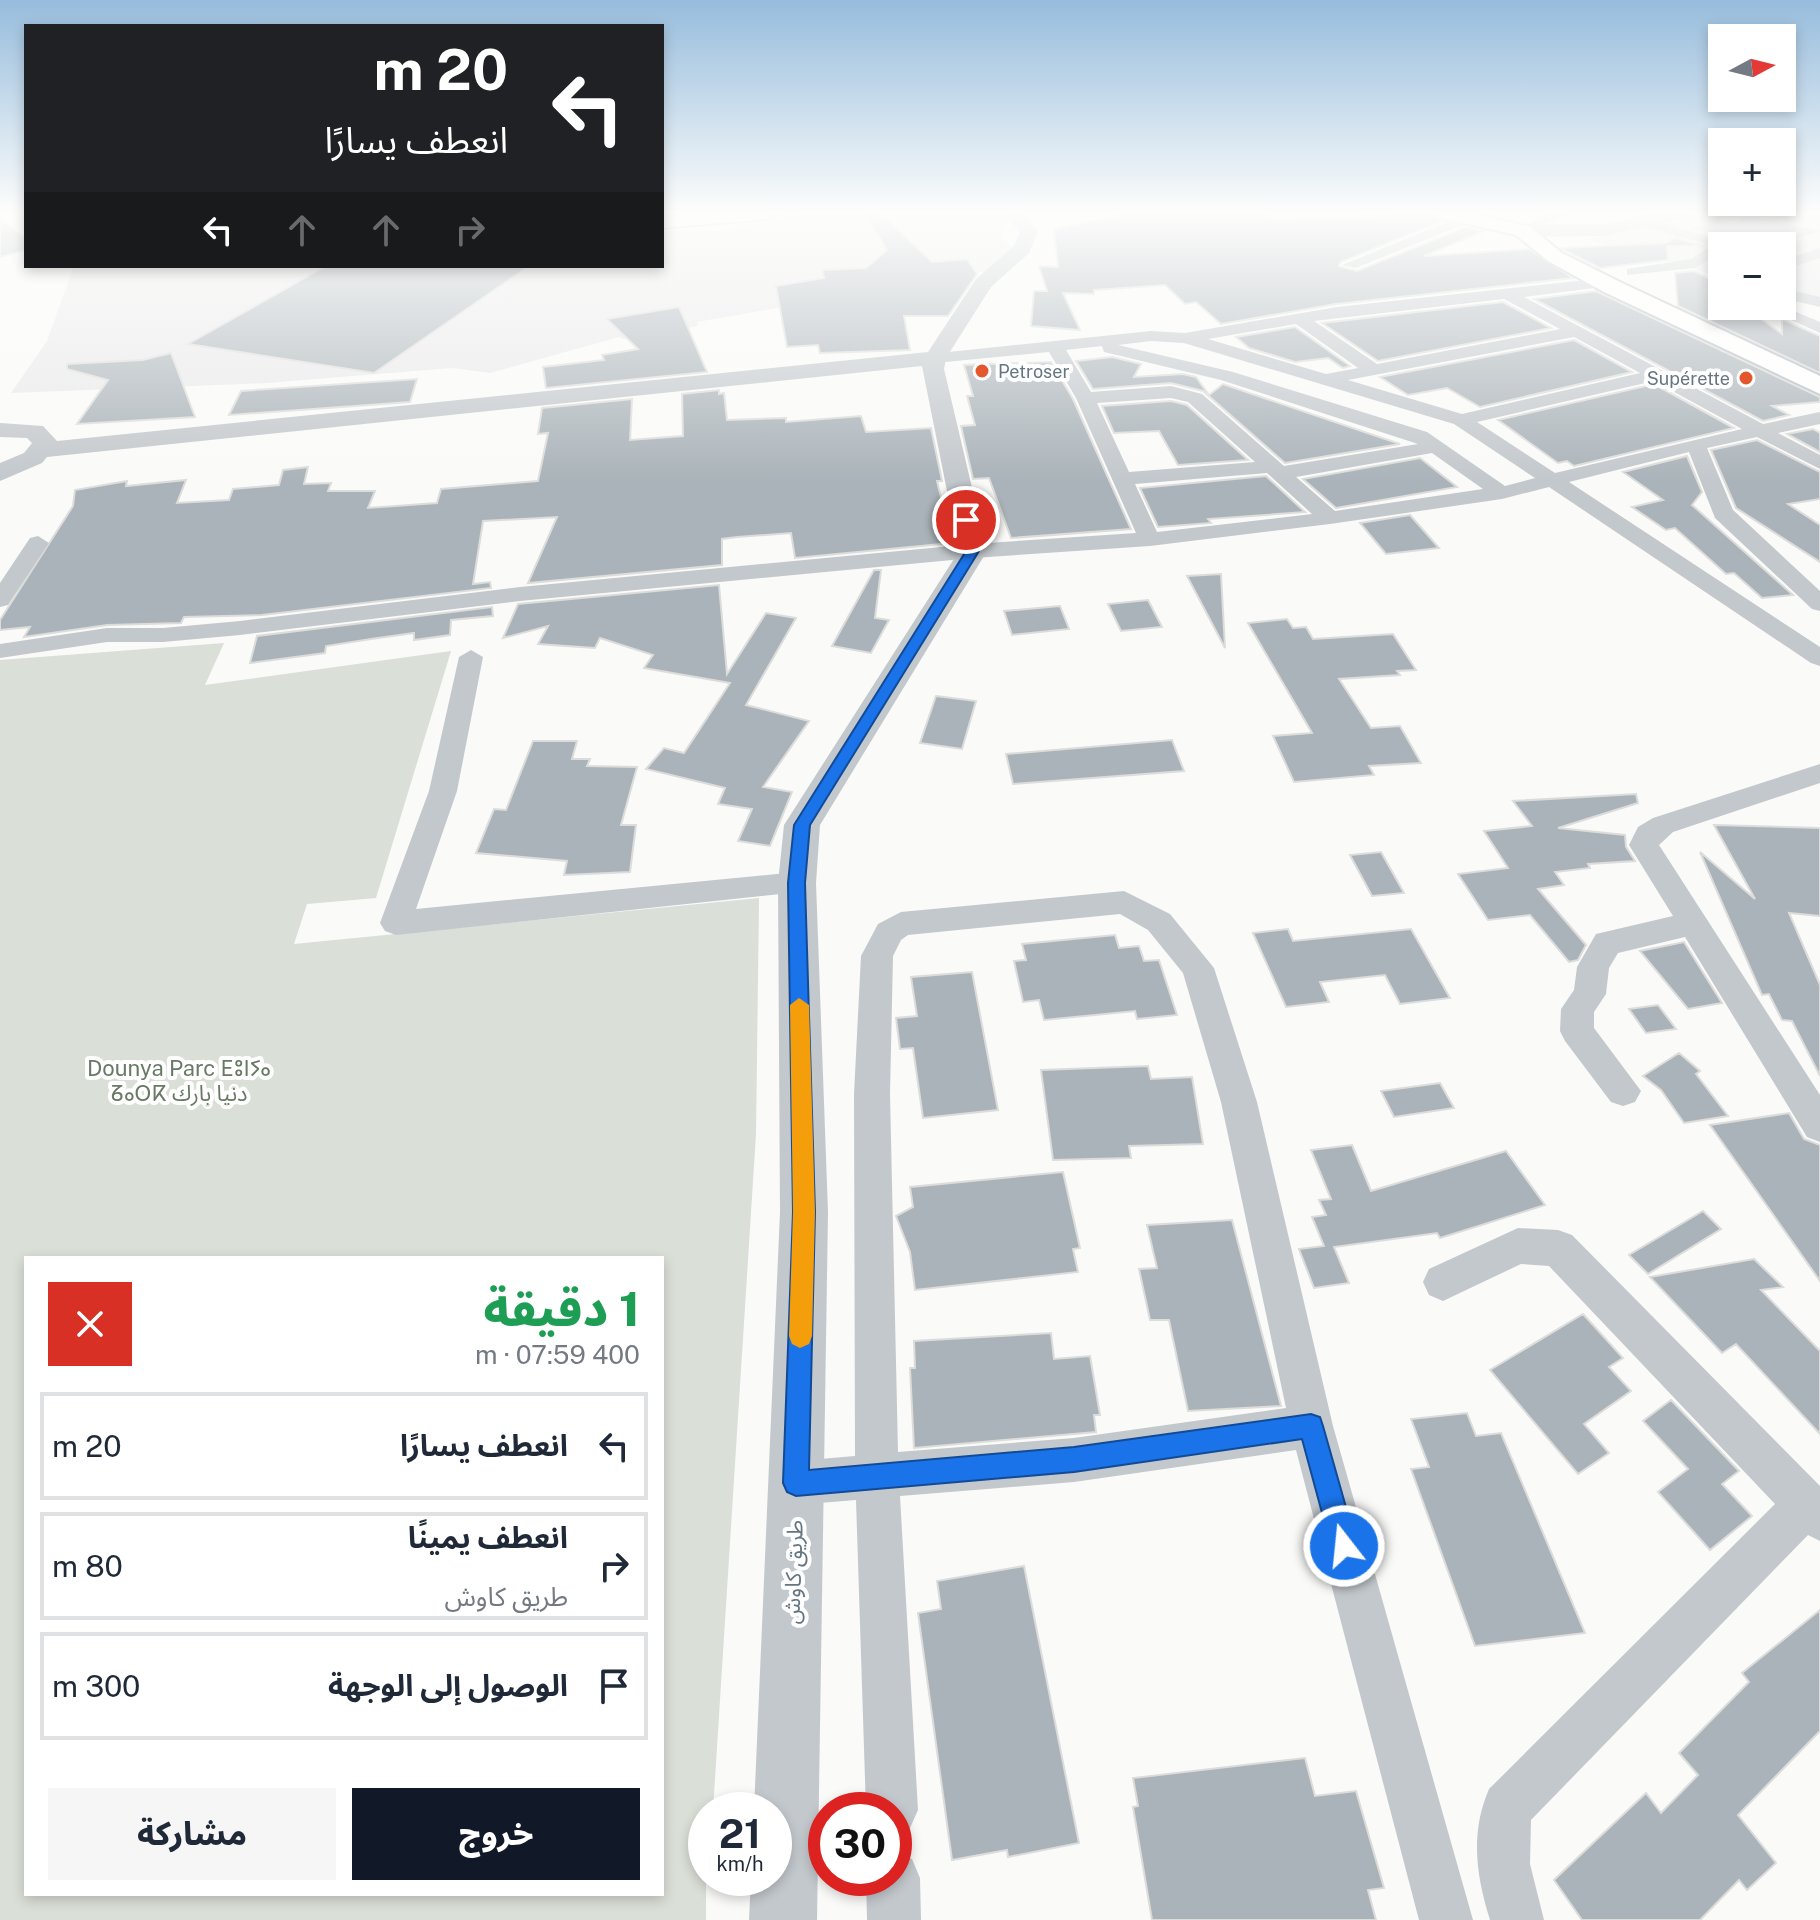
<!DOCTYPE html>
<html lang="ar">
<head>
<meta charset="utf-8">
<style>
  body { margin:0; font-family:"Public Sans","Noto Sans Arabic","Noto Sans Tifinagh",sans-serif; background:#f6f6f7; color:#1f2937; direction:rtl; height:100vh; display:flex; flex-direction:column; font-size:30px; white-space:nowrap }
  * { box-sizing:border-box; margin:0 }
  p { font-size:26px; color:#747a83 }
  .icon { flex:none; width:44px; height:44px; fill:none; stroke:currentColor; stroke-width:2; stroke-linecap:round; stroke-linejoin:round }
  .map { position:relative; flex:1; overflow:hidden; direction:ltr }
  .details { position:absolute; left:24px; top:1256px; width:640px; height:640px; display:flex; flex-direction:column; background:#fff; border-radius:0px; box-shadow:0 4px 12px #0003; direction:rtl }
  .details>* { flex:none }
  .hud { position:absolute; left:24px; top:24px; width:640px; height:244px; border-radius:0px; box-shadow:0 4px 12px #0003; direction:rtl; background:#202124; color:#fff; overflow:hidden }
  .needle { width:52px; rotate:83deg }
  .fabs { position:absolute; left:1708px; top:24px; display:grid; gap:16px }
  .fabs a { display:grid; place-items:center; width:88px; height:88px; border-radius:0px; background:#fff; box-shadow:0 4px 12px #0003; font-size:40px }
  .speed { position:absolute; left:688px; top:1792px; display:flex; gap:16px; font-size:40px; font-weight:700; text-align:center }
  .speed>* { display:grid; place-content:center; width:104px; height:104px; border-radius:50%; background:#fff; box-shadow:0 4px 12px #0003; line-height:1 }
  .speed small { font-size:20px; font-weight:400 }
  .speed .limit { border:12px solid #d22; background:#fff; color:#111 }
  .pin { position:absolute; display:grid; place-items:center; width:68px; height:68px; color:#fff; margin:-34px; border:4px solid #fff; border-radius:50%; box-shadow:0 2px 8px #0007 }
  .me { position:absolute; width:88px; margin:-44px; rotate:344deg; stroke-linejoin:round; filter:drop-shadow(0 0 6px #0008) }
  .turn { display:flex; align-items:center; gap:28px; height:168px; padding:0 24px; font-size:36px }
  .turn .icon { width:104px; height:104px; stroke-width:2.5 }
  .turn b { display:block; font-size:56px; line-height:68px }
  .lanes { display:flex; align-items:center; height:76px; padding:0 24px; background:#0003; justify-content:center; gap:40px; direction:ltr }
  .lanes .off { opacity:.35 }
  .round { display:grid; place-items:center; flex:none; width:84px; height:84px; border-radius:0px; background:#f6f6f7 }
  .overview { display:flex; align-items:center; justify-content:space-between; height:136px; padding:0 24px }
  h1 { font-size:48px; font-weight:800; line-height:60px; color:#1e9e55 }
  .primary-button { display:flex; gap:16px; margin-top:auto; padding:16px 24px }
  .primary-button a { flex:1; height:92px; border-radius:0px; background:#111827; color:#fff; font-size:32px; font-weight:800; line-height:92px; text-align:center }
  .primary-button a+a { background:#f6f6f7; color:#1f2937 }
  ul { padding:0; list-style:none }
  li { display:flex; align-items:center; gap:24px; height:108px; margin:0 16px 12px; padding:0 8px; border:4px solid #e0e1e3; border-radius:0px }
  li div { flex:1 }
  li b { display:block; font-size:30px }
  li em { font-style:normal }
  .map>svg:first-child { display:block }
  .built { fill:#e8e9e9 }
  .green { fill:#dadfd7; fill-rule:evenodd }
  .building { fill:#aab3b9; stroke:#dcdcda; stroke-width:2 }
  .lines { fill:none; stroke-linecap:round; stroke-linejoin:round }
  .secondary-casing { stroke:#b3babf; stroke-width:4 }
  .minor { fill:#c3c8cc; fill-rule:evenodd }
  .tertiary { fill:#c3c8cc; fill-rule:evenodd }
  .secondary { fill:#fff; fill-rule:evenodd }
  .route { fill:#1a73e8; stroke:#114b97; stroke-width:2 }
  .slow { fill:#f59e0b }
  .poi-dot { fill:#e4572e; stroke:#fff; stroke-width:3 }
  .labels { text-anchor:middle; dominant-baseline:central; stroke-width:8; stroke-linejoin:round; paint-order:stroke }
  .far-poi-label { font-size:18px; fill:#657683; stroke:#fff; text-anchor:start }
  .park-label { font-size:22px; fill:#687a64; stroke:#fff }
  .street-label { font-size:22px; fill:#657683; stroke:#fff }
</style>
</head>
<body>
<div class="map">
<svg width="1820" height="1920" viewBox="0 0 1820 1920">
  <rect width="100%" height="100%" fill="#fafaf8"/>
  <path class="built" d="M809,213h191l10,8 -10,7 3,11 11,9 -24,23 -125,13 4,8 -172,30 1,4 -75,13 -4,-2 -129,36 -38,-5 -185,15 -256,10 36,-52 27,-75h588v-35h51z
    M1726,213h94v85l-38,-9v-43h-60v31l-137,-38z"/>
  <path class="green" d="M224,643l-19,42 246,-34 -75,247 -69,6 -13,40 465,-46 -3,236 -43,676h-7v110h-706v-1260zM26,1258h636v636h-636z"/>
  <path class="building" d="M864,213h17l51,49 35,-3 10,15 -29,42h-44l6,34 -90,3 -2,-8 -31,2 -11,-61 48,-8 -2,-8 44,-2 21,-18z
    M1129,213h133l15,7 155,-7 10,8 -101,41 -2,4 18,5 109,-44 18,4 -60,25 105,-7 44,29 -237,26 -115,20 -25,-22 -11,2 -20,-19 -71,5v4l-31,-1 17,37 -49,-4 3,-35h13l-8,-25 19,1 -4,-38z
    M1747,214l73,17v1l-30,8 -1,6h-46l-5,-6 -44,-11 20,-11 20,5z
    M0,219l26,19v12l-26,7z
    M1675,238l29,8h-37l1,14 -68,8 -40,-20 106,-5z
    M326,266h203l-155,107 -186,-29z
    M1694,271l28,14 -3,3 3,18h21l39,28v-15l38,17v37l-142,-67 -3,-33z
    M1596,291l224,106v5l-48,4 17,9 -26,6 -229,-122z
    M1503,302l48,26 -173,33 -56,-38z
    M679,307l28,65 -161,16 -3,-21 61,-7 -2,-5 36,-6 -31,-30z
    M1295,327l55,39 -7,2 -15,-10 -33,4 -46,-14 -13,-11z
    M1574,340l58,32 -152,35 -33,-19 -39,7 -28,-18z
    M171,353l24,64 -118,7 31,-44 -41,-11v-5l76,-4z
    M1112,357l29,7 -7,13 49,-3 13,3 13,18 14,-11 177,60 -115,19 -82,-72 -32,-8 -78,6 -17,-28z
    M1051,362l22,37 58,130 -120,9 -22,-60 -16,1 -12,-53 14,-1 -8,-29h6l-9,-31 56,-2 7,15 1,-15z
    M417,379l-7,23 -181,13 12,-24z
    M1654,384l80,44 -160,38 -7,-5 -9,2 -60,-43z
    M719,390v4l5,-1 3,27 59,-2v4l75,-6 5,16 65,-4 11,53h-5l15,62 -157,15 -4,-25 -54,4 -15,2v26l-194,18 29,-66 -74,4 -10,63 17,-2 1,6 -229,27 -78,2 -3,6 -74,2 -83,12 6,-10 -30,3v-10l73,-114 2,-16 52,-9 -1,5 60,-6 -9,23 52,-3 4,-11 46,-4 4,-15 25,-3 -4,17 27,-1 -3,8h47l-7,17 69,-5 4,-14 97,-8 10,-48 -10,1 4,-26 90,-9 -2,41 53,-4 -1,-42z
    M1171,401l16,4 61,55 -70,5 -19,-34 -45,2 -12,-27z
    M1813,429l7,4v19l-33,-18z
    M1757,440l63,32v27l-32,5 32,21v37l-84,-54 -25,-58z
    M1687,456l15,36 -10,13 101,90 -31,3 -28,-25 -8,1 -51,-46 -9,2 -34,-23 31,-7 -40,-28z
    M1420,458l37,29 -121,21 -33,-29z
    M1266,476l39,36 -97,7 3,4 -53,4 -18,-39z
    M1410,515l29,33 -53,6 -26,-31z
    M874,570h7l-6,48 14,2 -18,33 -39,-7z
    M1221,574l4,74 -38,-72z
    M719,585l8,89 39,-61 30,5 -50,87 63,16 -46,66 29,5 -22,54 -32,-5 14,-32 -34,-5 7,-16 -79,-19 18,-21 20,5 46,-70 -86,-15 9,-13 -53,-17 -5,10 -57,-4 10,-18 -45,12 15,-34z
    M1148,600l14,27 -41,4 -13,-27z
    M1060,606l9,23 -57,6 -8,-24z
    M492,607l1,9 -42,4 -1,15 -36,5v-7l-43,6 -45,7 -1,7 -75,10 7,-27z
    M1287,619l6,9 13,-1 7,12 80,-5 23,36 -19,1 3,4 -61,4 32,49 29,-2 21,37 -52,3 5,9 -80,7 -21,-46 39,-3 -64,-110z
    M936,696l40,5 -14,48 -42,-6z
    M1172,740l12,31 -171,13 -7,-30z
    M533,741h44l-5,18h18l-3,7 50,1 -16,58h15l-6,47 -66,3 3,-14 -91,-8 18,-44 12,1z
    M1636,794l2,9 -80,25 67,7 1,12 9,14 -47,3 2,4 -35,4 9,13 -26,4 48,56 -8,15 -9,2 -39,-47 -42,5 -30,-46 50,-6 -24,-37 48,-5 -19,-25z
    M1714,825l106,3v88l-31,-3 31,72v91l-28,-55 -10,-1 -13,-26 -7,1 -62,-143 55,47z
    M1381,852l23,41 -32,3 -22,-41z
    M1288,929l5,12 118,-12 39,69 -50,6 -15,-29 -65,7 9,20 -43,5 -33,-74z
    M1115,935l4,13 20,-2 5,15 15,-1 18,55 -40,4 -2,-8 -91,9 -5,-20 -16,2 -9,-41 12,-1 -4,-16z
    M1684,942l38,61 -34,6 -48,-58z
    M972,972l26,138 -75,8 -10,-70 -13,1 -4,-31 21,-2 -6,-39z
    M1658,1005l18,24 -30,4 -17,-24z
    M1679,1053l21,18 -4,3 32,42 -44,7 -23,-33 -18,-14z
    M1148,1066l3,13 41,-2 11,67 -74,2 2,12 -78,2 -12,-90z
    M1440,1083l14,25 -60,9 -13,-26z
    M1789,1113l15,26 16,6v136l-110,-156z
    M1352,1145l19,46 135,-40 39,54 -105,33 -3,-5 -103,14 15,36 -35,5 -15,-39 25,-3 -12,-29 14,-2 -7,-15 12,-1 -20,-49z
    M1063,1172l17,76 -7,1 5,23 -163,18 -5,-38 -14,-36 17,-9 -3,-20z
    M1703,1211l18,18 -73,45 -19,-19z
    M1232,1220l49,186 -93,5 -19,-91h-19l-11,-51 18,-1 -10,-43z
    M1754,1259l29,28 -22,3 59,61v83l-84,-90 -14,9 -72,-76z
    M1583,1314l40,44 -14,9 22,24 -47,33 25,29 -31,21 -88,-104z
    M1051,1333l3,26 36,-3 10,59h-6l2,17 -182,16 -4,-80h5l-1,-27z
    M1671,1400l68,71 -17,13 30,32 -42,34 -52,-58 30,-23 -45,-48z
    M1467,1413l9,23 25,-3 84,200 -110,13 -64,-177 18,-2 -18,-48z
    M1024,1566l55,277 -71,14 -1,-7 -55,10 -34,-247 23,-4 -4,-28z
    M1820,1610v121l-82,84 38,48 -29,27 -8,-10 -39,40h-118l-28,-40 92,-87 15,20 37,-38 -19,-22 70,-71 -7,-9z
    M1305,1758l10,38 41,-5 28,97 -16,2 8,30h-224l-19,-113 5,-1 -5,-28z"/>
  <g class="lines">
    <defs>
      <path id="secondary" d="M695,213h81l-10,6 -104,9v-12z
        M1435,213h36l59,14 32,26 58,29 200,94v18l-216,-102 -56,-31 -32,-26 -78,-18z"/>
    </defs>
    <use href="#secondary" class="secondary-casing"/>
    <path class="minor" d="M1550,213h19l-41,21 -12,-3z
      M1467,214l5,1v6l-116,47 -14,-3z
      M1642,218l95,25 3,3h-18v6l-27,16 -68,7v-6l64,-10 21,-14 -75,-20v-6z
      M1820,248v10l-24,8 -14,-3v-10l13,3z
      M1604,278l8,5 -2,3 -86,11 239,127 57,-12v12l-42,9 42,22v14l-63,-32 -50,11 26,62 87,81v20l-8,-2 -97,-91 -26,-66 -120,30 251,165v19l-9,-3 -262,-176 -47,12 -172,25 -180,22 -177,12 -453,43 -280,34 -77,7h-56l-107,16v-14l107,-16h56l77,-7 280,-34 453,-43 163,-11 -60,-135 -27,-46 -114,11 -6,-1v-8l222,-23 34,2 152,-26zM1504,299l56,30 -183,35 -63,-43zM1296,324l62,44 -32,6 -118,-35zM1574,337l66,36 -178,41 -114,-34zM1151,341l33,2 270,81 81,54 -30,8 -78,-54 -194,-60 -115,-27zM1102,346l2,6 117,28 197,64 -134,22 -82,-72 -31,-8 -80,6 -25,-42zM1654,381l88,48 -187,44 -78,-51zM1171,398l17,4 67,60 -126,10 -32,-69zM1432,453l51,36 -148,22 -39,-34zM1267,473l45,41 -155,18 -22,-48z
      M1782,288l38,9v10l-38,-9z
      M1760,306h22l38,16v11z
      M38,536l11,7 -41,62 -8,2v-24l30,-45z
      M471,650l12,7 -26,134 -41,118 381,-37 11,3 4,8 -4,8 -412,44 -11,-4 -5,-8 49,-132 30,-134z
      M1820,764v19l-147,49 -14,13 161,250v47l-13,-5 -122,-200 -67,16 -9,15 -3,26 -12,18v16l47,63 -6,11 -12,4 -12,-4 -46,-61 -5,-10 1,-22 13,-19 3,-23 19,-33 77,-18 -44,-71 9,-18 15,-9z
      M1124,891l46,23 44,54 43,134 76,324 140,494h-54l-123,-470 -222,32 -174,14 18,314 -8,18 -16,7v-25h-28l-10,-310 -60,5 -16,-6 -6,-16 6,-16 16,-6 59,-5 -1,-362 7,-138 17,-32 23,-12zM1120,914l28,16 35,43 38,129 65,306 -212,30 -176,14 -8,-358 3,-138 8,-16 7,-5z
      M1518,1228l40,2 14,5 248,251v55l-12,-6 -277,285 -1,44 14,56h-54c-14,-45 -20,-87 -1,-131l286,-285 -226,-238 -28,-2 -78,37 -14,-6 -6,-13 6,-13z
      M894,1852l18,7 8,19 1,42h-54l-1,-42h28z"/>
    <path class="tertiary" d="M1004,213h19l15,18 -9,22 -38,34 -45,71 -2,11 43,182 -167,274 -4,58 12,329 -11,708h-68l2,-42h23v-68h-20l26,-598 -2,-329 6,-58 175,-274 -37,-185 -875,91 -5,6 -42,18v-18l24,-10 8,-10 -5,-5 -27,-1v-14l43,3 14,15 871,-89 48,-73 38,-33 6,-14z
      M1660,213h35l-3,4 -87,19 -82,1 -9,-6 9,-6 82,-1z"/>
    <use href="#secondary" class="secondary"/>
  </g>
  <linearGradient id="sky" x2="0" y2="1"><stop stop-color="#96bcdc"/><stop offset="0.44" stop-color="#fdfdfc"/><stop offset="1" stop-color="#fdfdfc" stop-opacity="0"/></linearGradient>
  <rect width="1820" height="482" fill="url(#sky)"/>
  <path class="route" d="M966,517l6,3 7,31 -169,274 -5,58 10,329 -6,258 265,-23 237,-33 9,3 3,9 34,120 -4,9 -9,4 -9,-4 -4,-9 -29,-107 -228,33 -278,24 -9,-4 -4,-9 10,-271 -5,-329 6,-58 172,-274 -6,-31z"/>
  <path class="slow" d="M799,998l10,7 6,207 -3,124 -3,8 -9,4 -8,-4 -3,-8 4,-124 -3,-207z"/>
  <g class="poi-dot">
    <circle cx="982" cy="371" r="8"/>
    <circle cx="1746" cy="378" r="8"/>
  </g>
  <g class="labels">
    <g class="far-poi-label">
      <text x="998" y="371">Petroser</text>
      <text x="1730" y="378" text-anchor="end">Supérette</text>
    </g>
    <g class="park-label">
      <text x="179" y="1068">Dounya Parc ⴹⵓⵏⵢⴰ<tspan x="179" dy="25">ⵒⴰⵔⴽ دنيا بارك</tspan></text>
    </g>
    <g class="street-label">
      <text transform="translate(793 1572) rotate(-88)">طريق كاوش</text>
    </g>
  </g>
</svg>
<div class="fabs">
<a><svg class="needle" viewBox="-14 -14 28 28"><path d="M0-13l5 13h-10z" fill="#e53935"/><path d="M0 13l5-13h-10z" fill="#747a83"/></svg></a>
<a>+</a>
<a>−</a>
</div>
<div class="speed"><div>21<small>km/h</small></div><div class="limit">30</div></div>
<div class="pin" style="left:966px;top:520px;background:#d93025"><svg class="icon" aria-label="arrive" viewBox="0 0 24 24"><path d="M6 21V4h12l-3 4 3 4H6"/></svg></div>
<svg class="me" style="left:1344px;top:1546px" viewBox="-20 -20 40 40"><circle r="17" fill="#1a73e8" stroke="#fff" stroke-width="3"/><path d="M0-11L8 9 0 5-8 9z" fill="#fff"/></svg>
<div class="hud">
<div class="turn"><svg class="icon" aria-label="left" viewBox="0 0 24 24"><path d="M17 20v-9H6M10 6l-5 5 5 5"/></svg><div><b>20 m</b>انعطف يسارًا</div></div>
<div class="lanes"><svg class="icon" aria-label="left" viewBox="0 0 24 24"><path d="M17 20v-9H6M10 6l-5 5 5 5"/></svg><svg class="icon off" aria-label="ahead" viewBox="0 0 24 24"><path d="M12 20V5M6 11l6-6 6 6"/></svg><svg class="icon off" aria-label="ahead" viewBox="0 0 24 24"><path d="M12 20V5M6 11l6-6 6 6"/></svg><svg class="icon off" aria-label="right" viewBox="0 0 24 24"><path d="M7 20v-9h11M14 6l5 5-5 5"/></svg></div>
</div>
<section class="details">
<div class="overview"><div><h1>1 دقيقة</h1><p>400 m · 07:59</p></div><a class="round" style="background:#d93025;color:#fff"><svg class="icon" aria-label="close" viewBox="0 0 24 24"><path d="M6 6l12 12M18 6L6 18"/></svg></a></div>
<ul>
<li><svg class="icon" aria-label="left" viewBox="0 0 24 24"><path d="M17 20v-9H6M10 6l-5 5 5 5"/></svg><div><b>انعطف يسارًا</b></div><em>20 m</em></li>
<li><svg class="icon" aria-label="right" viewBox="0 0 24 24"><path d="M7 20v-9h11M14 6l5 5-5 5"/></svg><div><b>انعطف يمينًا</b><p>طريق كاوش</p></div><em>80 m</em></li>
<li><svg class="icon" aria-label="arrive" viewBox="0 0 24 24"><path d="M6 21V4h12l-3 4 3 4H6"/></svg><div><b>الوصول إلى الوجهة</b></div><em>300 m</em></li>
</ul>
<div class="primary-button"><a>خروج</a><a>مشاركة</a></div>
</section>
</div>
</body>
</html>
